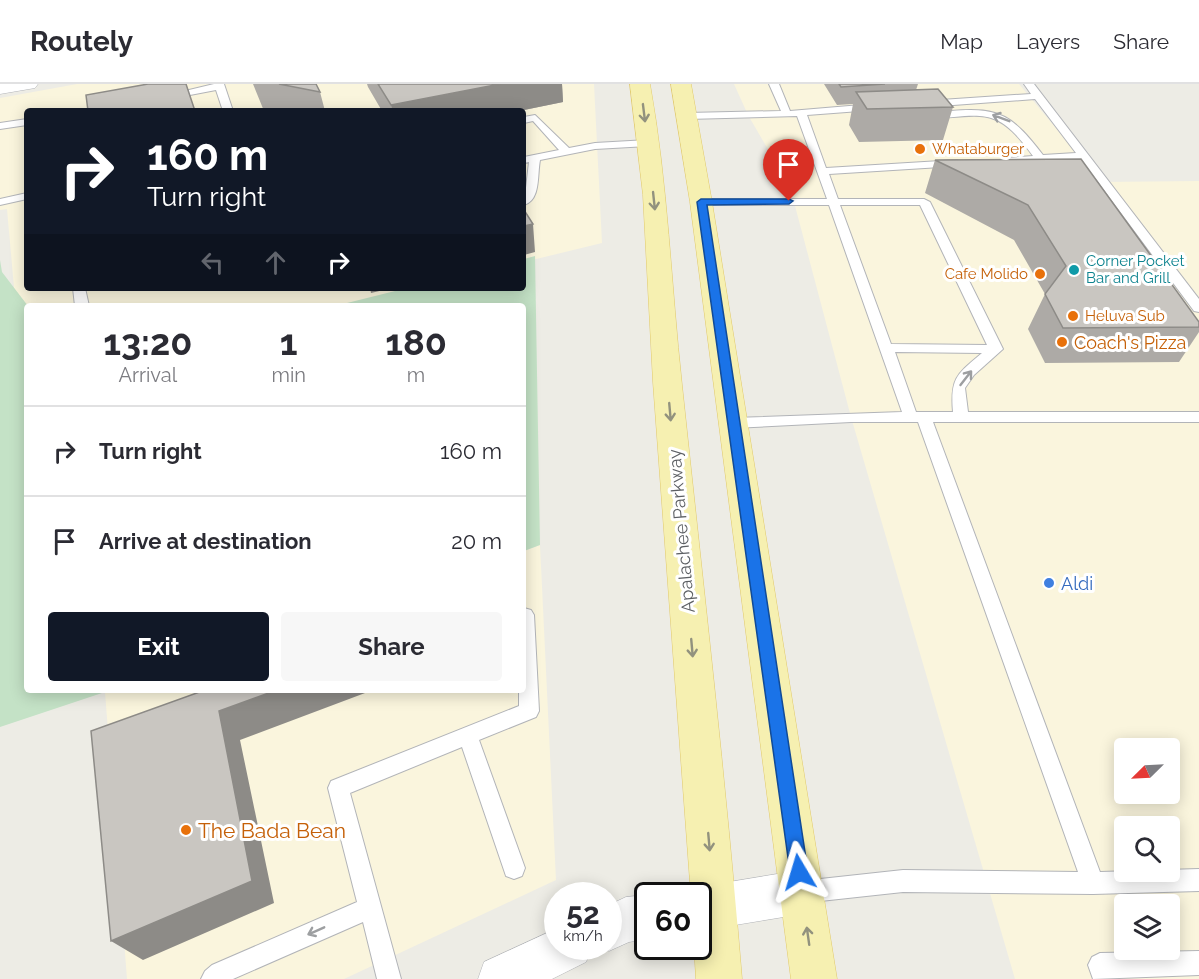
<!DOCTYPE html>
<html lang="en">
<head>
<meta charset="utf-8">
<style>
  body { margin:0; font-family:Raleway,sans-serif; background:#f7f7f7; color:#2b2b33; height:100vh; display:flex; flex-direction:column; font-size:22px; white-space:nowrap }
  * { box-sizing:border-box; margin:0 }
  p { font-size:20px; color:#7c7c81 }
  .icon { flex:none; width:33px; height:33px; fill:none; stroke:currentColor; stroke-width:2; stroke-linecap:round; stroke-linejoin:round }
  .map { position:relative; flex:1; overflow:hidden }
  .details { position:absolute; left:24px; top:219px; width:502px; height:390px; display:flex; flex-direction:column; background:#fff; border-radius:6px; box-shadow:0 3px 15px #0003 }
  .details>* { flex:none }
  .top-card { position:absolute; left:24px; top:24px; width:502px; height:183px; border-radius:6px; box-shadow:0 3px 15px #0003; background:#111827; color:#fff; overflow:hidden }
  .needle { width:39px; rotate:246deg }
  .buttons { position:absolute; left:1114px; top:654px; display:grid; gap:12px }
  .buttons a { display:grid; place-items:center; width:66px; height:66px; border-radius:6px; background:#fff; box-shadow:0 3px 15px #0003; font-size:30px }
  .speed { position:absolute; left:544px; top:798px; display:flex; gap:12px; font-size:30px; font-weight:700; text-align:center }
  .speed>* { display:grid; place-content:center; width:78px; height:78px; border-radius:50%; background:#fff; box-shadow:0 3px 15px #0003; line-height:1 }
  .speed small { font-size:15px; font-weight:400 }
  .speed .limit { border:3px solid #111; border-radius:9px; background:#fff; color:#111 }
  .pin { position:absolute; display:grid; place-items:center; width:51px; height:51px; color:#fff; margin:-62px -26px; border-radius:50% 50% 50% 0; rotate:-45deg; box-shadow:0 0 6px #0007 }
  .pin .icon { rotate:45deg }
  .me { position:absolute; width:66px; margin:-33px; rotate:353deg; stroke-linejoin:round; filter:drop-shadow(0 0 4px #0008) }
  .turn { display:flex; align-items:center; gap:21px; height:126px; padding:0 24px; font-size:27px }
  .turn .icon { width:78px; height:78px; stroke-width:2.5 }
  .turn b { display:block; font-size:42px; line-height:51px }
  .lanes { display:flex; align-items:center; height:57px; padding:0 24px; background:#0003; justify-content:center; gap:30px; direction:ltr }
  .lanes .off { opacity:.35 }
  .eta { display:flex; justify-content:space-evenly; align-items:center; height:102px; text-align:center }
  .eta b { font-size:36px; font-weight:700; line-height:42px }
  .primary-button { display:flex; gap:12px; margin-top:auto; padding:12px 24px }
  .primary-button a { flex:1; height:69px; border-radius:6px; background:#111827; color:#fff; font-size:24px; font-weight:700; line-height:69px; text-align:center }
  .primary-button a+a { background:#f7f7f7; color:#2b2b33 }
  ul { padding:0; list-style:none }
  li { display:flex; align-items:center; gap:18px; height:90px; padding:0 24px; border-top:2px solid #e1e1e2 }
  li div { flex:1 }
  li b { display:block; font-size:22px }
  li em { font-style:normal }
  header { display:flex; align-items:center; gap:36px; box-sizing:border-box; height:84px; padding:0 30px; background:#fff; border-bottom:2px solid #e1e1e2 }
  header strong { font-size:28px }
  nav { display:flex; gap:33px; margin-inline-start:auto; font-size:21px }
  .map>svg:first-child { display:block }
  .commercial { fill:#faf5dd; fill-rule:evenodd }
  .green { fill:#c4e2c6 }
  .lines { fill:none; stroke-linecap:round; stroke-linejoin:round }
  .service-casing { stroke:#b2b4b8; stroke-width:2 }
  .minor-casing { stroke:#b2b4b8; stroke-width:1 }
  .primary-casing { stroke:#e1c96a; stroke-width:1 }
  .service { fill:#fff; fill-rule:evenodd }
  .minor { fill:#fff; fill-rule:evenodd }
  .primary { fill:#f6f0b1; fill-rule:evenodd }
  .wall { fill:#adaaa6 }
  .shaded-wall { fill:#8d8b87 }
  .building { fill:#c9c6c1; stroke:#8d8b87; stroke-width:1.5 }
  .oneway { stroke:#92927e }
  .oneway2 { stroke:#9d9fa1 }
  .route { fill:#1a73e8; stroke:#114b97; stroke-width:1.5 }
  .food-dot { fill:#e8710a; stroke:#fff; stroke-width:2 }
  .culture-dot { fill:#0f9aa8; stroke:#fff; stroke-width:2 }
  .shop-dot { fill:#3f7fe0; stroke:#fff; stroke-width:2 }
  .labels { text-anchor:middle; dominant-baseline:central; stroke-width:6; stroke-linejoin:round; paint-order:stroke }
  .far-food-label { font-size:15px; fill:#c56008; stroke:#fff; text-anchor:start }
  .far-culture-label { font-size:15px; fill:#0d838f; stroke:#fff; text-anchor:start }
  .food-label { font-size:18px; fill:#c56008; stroke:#fff; text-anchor:start }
  .street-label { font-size:18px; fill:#5c5f63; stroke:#fff }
  .shop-label { font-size:18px; fill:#366cbe; stroke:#fff; text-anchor:start }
  .near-food-label { font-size:21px; fill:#c56008; stroke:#fff; text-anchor:start }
</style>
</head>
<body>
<header>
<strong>Routely</strong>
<nav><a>Map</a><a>Layers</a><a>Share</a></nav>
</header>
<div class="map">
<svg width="1199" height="895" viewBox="0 0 1199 895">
  <rect width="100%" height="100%" fill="#edece5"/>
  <path class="commercial" d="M77,0h517l8,159 -78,19v-151h-497v177h389l-75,18h-314l-10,15 -10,-112 -7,1v-112z
    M734,0h285l82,98 98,-1v798h-184l-164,-562 -61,-230 -42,-72zM1125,664h45v46h-45zM1125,742h45v46h-45zM1125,820h45v46h-45z
    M540,461l16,335 -212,99h-217l-22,-287 6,-2h413v-139z"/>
  <path class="green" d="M535,172l5,289 -16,6v-245h-189l72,-18h117v-29z
    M0,176l2,12 26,34 -1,384h84l-111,37z"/>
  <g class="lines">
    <defs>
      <path id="service" d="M214,0h10l9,27h-10l-7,-21 -47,9 -5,-3z
        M769,0h10l11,27 83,-7 5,3 -5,3 -66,5 19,53 131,-8 5,3 -5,3 -128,8 9,25h86l6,3 73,147 -29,26 -9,13 3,24h231v10h-266l167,450 99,-3v22l-106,3 -190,-2 -101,11 -8,-3 -3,-8 3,-8 8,-3 101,-11 175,2 -160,-450h-67l-118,6 -7,-5 7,-5 169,-6 -73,-207h-128l-6,-3 6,-3h126l-30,-83 -110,3 -5,-3 5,-3 94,-2zM840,121h80l67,140 -96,-1zM895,268l87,1c-25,21 -32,25 -29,59h-37z
        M1024,0h10l165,215v13l-5,-1 -113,-152 -73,3v-4l25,-2c-36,-50 -48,-41 -104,-37l-5,-3c7,-5 19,-4 27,-5 51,-5 63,7 92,44l33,-2 -41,-54 -109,8 -5,-3 5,-3 105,-7z
        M535,31l34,33 26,-5 53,-3 5,3 -5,3 -53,3 -55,11c-3,15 1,40 -16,45l5,-43 -5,1v-6l35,-7 -26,-29 -9,2v-6z
        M27,35v6l-27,4v-6z
        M27,109v6l-27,6v-6z
        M73,204h12l4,18h-14z
        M524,524l7,2 3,5 5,96 -3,6 -57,23 46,128 -3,8 -8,3 -8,-3 -44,-129 -112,46 51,186h-24l-14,-57 -130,57h-32l4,-8 7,-6 145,-63 -29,-114 3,-7 188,-75v-16h5z
        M1199,867v24l-106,4 -5,-14 4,-8 8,-4z"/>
      <path id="minor" d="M0,0h38l-3,4 -35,6z
        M802,786l16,6 6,16 -6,16 -16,6 -103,17v-35h-17l17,-9z
        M648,811l2,1h-2v43l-19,3 -20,9 -10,-5h10v-41l17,-8z
        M558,844v18h35l-7,16 -34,17h-74l6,-17z"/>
      <path id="primary" d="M630,0h20c18,100 21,201 32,301 21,198 44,396 60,594h-46l-2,-33h5v-50h-8l-38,-514 -10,-187z
        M671,0h20l21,118 125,777h-46l-101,-777z"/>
    </defs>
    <use href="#service" class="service-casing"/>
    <use href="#minor" class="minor-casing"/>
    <use href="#primary" class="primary-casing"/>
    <use href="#service" class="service"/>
    <use href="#minor" class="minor"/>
    <use href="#primary" class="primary"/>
  </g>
  <path class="wall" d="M253,0h63l4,8 5,19h-61z
    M367,0h195l1,18 -44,9h-137l-14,-24z
    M824,0h94l-2,6 37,17 -10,33 -84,2 -10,-17 4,-21 -16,1z
    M1081,75l118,163v10l-20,30 -134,1 -17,-34 17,-35 -31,-54 -89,-47 10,-33z"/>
  <path class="shaded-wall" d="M500,0h62l1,18 -44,9h-126l-2,-6z
    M533,140l2,28 -11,3v-29z
    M370,204h22l-21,5z
    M277,606h96l-133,50 34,163 -131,57 -32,-19 108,-230z"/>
  <path class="building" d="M148,0h38l9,27h-107l-2,-16z
    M279,0h37l4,8z
    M378,0h122l-109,21z
    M839,0h46l-44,3z
    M938,5l15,18 -86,2 -11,-17z
    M1081,75l118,163v5l-136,1 -18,-34 21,-28 -38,-61 -93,-45z
    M524,126l9,14 -9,2z
    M205,606h72l-58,21 33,170 -141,60 -20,-210z"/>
  <defs><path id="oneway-shaft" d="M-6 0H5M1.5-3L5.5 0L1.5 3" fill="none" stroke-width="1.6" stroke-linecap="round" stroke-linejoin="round" transform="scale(1.5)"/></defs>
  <g class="oneway">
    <use href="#oneway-shaft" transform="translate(644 29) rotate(83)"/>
    <use href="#oneway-shaft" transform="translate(654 117) rotate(84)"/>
    <use href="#oneway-shaft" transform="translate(670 328) rotate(85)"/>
    <use href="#oneway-shaft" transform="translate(692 564) rotate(85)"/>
    <use href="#oneway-shaft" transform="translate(709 758) rotate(85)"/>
    <use href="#oneway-shaft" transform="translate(808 852) rotate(-98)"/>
  </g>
  <g class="oneway2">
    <use href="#oneway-shaft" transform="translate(1001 34) rotate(-159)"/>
    <use href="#oneway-shaft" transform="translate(966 294) rotate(-52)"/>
    <use href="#oneway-shaft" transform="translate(316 847) rotate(156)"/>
  </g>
  <path class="route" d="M701,115h88l4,2 -4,3 -82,1 101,667 -3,7 -6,2 -6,-2 -3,-7 -93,-670z"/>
  <g class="food-dot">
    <circle cx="920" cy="65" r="6"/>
    <circle cx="1040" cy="190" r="6"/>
    <circle cx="1073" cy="232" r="6"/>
    <circle cx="1062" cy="258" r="6"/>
    <circle cx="186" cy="746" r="6"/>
  </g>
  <circle class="culture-dot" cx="1074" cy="186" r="6"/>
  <circle class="shop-dot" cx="1049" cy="499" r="6"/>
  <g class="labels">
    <g class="far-food-label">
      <text x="932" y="65">Whataburger</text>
      <text x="1028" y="190" text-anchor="end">Cafe Molido</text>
      <text x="1085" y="232">Heluva Sub</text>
    </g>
    <g class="far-culture-label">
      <text x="1086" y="177">Corner Pocket<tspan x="1086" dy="17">Bar and Grill</tspan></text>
    </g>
    <g class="food-label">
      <text x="1074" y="258">Coach's Pizza</text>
    </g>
    <g class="street-label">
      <text transform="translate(681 447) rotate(-95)">Apalachee Parkway</text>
    </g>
    <g class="shop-label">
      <text x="1061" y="499">Aldi</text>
    </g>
    <g class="near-food-label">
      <text x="198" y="746">The Bada Bean</text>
    </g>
  </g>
</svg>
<div class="buttons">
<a><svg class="needle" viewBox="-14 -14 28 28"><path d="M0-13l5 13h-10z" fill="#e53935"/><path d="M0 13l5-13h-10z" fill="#7c7c81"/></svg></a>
<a><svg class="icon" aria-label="search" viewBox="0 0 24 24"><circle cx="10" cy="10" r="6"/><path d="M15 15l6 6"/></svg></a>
<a><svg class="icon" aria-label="layers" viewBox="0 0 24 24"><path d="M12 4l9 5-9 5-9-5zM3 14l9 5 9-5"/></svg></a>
</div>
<div class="speed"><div>52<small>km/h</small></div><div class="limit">60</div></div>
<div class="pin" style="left:789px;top:117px;background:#d93025"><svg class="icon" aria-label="arrive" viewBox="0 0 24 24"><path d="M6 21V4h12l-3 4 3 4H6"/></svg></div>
<svg class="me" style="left:799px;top:788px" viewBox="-20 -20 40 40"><path d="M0-17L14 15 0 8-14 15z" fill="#1a73e8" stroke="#fff" stroke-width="4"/></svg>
<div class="top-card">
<div class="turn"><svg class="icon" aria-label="right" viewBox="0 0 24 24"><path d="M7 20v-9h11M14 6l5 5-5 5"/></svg><div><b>160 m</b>Turn right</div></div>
<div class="lanes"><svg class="icon off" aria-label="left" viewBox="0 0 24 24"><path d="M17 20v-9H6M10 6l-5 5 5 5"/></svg><svg class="icon off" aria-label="ahead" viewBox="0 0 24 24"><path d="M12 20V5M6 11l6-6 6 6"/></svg><svg class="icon" aria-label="right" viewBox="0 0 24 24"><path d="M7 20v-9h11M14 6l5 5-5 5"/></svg></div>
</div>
<section class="details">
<div class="eta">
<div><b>13:20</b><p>Arrival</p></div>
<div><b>1</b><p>min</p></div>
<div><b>180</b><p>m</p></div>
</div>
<ul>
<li><svg class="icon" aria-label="right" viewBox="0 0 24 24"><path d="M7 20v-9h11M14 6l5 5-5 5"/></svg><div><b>Turn right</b></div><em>160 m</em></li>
<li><svg class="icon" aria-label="arrive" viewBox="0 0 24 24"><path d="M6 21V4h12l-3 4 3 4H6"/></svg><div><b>Arrive at destination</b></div><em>20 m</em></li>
</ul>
<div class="primary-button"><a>Exit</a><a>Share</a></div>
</section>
</div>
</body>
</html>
